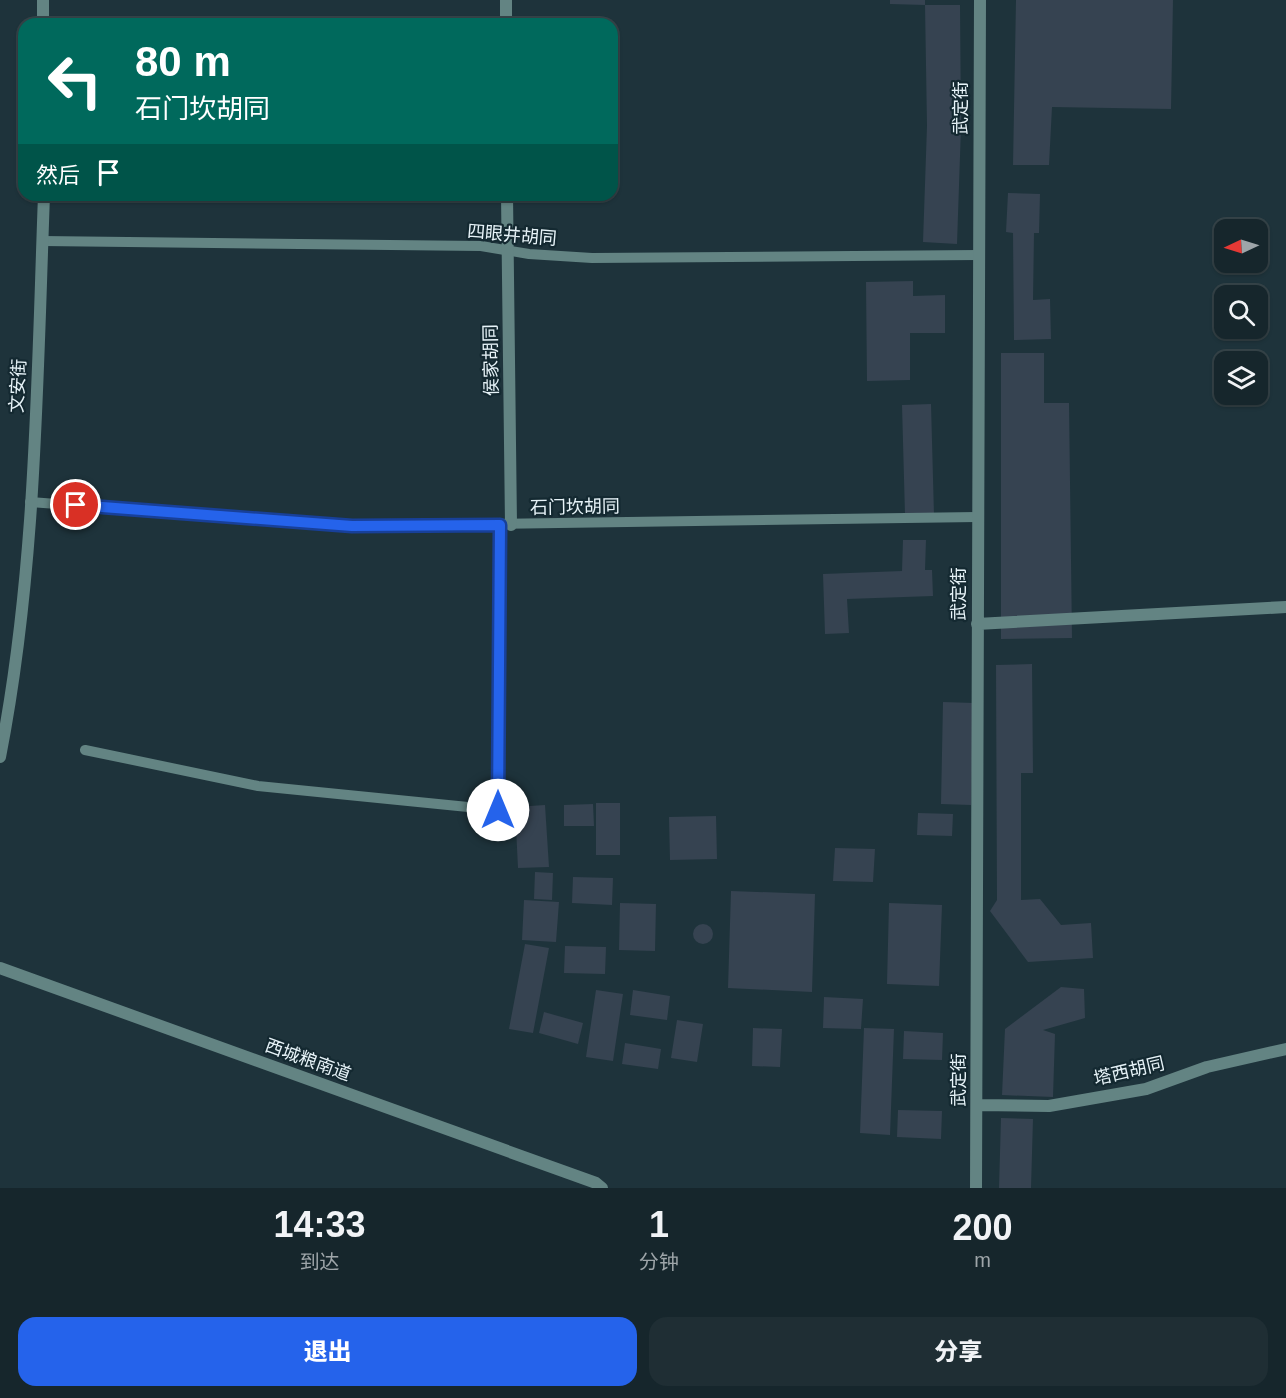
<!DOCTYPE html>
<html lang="zh">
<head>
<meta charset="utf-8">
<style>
  body { margin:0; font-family:Arial,"Noto Sans SC",sans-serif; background:#1f2e34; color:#f1f3f6; height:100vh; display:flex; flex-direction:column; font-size:22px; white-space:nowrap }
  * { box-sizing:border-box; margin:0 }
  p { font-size:20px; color:#9ea5a9 }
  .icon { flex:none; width:33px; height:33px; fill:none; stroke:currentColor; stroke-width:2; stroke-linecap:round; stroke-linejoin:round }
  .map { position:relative; height:1188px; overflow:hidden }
  .sheet { display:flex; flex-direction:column; background:#16262c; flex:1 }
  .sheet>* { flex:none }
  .banner { position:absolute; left:18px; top:18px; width:600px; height:183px; border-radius:18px; box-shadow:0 2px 4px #0004,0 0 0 2px #354348; background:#00695c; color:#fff; overflow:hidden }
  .needle { width:39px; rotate:266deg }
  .controls { position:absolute; left:1214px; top:219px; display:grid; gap:12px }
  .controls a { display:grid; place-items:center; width:54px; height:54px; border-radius:12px; background:#16262c; box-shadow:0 2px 4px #0004,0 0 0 2px #354348; font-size:30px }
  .pin { position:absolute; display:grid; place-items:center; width:51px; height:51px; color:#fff; margin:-26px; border:3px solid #fff; border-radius:50%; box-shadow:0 2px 6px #0007 }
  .me { position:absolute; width:66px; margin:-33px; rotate:0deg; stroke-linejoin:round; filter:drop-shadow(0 0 4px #0008) }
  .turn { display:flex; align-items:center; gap:21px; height:126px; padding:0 18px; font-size:27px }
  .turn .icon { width:78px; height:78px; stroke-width:2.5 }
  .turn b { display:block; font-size:42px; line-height:51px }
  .then { display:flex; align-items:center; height:57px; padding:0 18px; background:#0003; gap:12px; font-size:22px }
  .eta { display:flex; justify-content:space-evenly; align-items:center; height:102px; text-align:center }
  .eta b { font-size:36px; font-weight:800; line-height:42px }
  .button { display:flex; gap:12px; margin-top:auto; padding:12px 18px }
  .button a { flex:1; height:69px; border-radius:18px; background:#2563eb; color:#fff; font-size:24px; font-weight:800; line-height:69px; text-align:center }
  .button a+a { background:#1f2e34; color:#f1f3f6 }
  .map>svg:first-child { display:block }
  .building { fill:#364351 }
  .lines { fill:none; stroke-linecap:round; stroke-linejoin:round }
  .lane { stroke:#638483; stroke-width:10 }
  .street { stroke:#638483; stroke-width:12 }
  .route-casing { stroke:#184099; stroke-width:15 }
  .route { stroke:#2563eb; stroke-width:10 }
  .labels { text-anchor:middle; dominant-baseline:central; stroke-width:4.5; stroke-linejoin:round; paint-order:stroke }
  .street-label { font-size:18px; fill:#e7f3f8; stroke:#142931 }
</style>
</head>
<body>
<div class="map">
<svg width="1286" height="1188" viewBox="0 0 1286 1188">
  <rect width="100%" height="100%" fill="#1e333b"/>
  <path class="building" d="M890,0h35v5l-35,-1z
    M1016,0h157l-2,109 -119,-2 -3,58h-36z
    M925,5h35l1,122 -4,117 -34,-2 4,-116z
    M1008,193l32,1 -1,39h-5l-1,67 17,-1 1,40 -37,1 -1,-107 -7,-1z
    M913,281v15l32,-1v38h-35v47l-43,1 -1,-99z
    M1001,353h43v50h25l3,235 -71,1z
    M931,404l3,111h-29l-3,-110z
    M903,540h23l-1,30h7l1,26 -86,3 2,34 -24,1 -2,-60 79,-3z
    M1032,664l1,109h-12v127l19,-1 21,26 30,-2 2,35 -65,4 -38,-51 7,-11 -1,-235z
    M943,702l31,1 -3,102 -30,-1z
    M596,803h24v52h-24z
    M593,804l1,22h-30v-21z
    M545,805l4,62 -31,1 -3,-61z
    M918,813l35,1 -1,22 -35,-1z
    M716,816l1,43 -47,1 -1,-43z
    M835,848l40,1 -2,33 -40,-1z
    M535,872l18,1 -1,27 -18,-1z
    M573,877l40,1 -1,27 -40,-2z
    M731,891l84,3 -3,98 -84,-4z
    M524,900l35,2 -3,40 -34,-2z
    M620,903l36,1 -1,47 -36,-1z
    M889,903l53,2 -3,81 -52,-2z
    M693 934a10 10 0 1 1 20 0a10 10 0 1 1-20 0Z
    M525,944l24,4 -16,85 -24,-4z
    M565,946l41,1 -1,27 -41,-1z
    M1061,987l23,2 1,29 -42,12 12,4 -2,63 -51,-2 3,-66z
    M596,990l27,4 -10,67 -27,-4z
    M633,990l37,6 -3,24 -37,-5z
    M824,997l39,2 -2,30 -38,-1z
    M544,1012l39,11 -5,21 -39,-11z
    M677,1020l26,4 -6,38 -26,-4z
    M753,1028l29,1 -2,38 -28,-1z
    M864,1028l30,1 -4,106 -30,-2z
    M904,1031l39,2 -1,27 -39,-1z
    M625,1043l36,6 -3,20 -36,-5z
    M898,1110l44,1 -1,28 -44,-2z
    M1001,1118l32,1 -2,69h-32z"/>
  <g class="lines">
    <path class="lane" d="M42,241l439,5 48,8 63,4 386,-3
      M30,502l322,24 625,-9
      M85,750l173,36 240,24"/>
    <path class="street" d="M43,0v24
      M506,0v24
      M507,195l4,330
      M977,624l309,-17
      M0,757c36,-184 37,-375 44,-562
      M498,810l2,-285
      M0,968l596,215 6,5
      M978,1105l71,1 97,-17 61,-22 79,-18
      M976,1188l4,-1188"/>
  </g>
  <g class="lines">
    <defs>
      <path id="route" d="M76,505l276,21 148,-1 -2,285"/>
    </defs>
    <use href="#route" class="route-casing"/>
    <use href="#route" class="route"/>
  </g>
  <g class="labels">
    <g class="street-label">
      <text transform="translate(961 108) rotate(-90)">武定街</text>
      <text transform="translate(512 235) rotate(5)">四眼井胡同</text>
      <text transform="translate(491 360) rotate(-91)">侯家胡同</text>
      <text transform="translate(18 386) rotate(-87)">文安街</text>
      <text transform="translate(575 507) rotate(-1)">石门坎胡同</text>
      <text transform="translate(959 594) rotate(-90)">武定街</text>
      <text transform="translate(308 1060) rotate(20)">西城粮南道</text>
      <text transform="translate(1129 1071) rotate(-13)">塔西胡同</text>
      <text transform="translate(959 1080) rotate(-90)">武定街</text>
    </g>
  </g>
</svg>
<div class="controls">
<a><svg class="needle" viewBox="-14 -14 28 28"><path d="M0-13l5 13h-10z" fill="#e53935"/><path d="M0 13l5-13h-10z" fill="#9ea5a9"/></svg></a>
<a><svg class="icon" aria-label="search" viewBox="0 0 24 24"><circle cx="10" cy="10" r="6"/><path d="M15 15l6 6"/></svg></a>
<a><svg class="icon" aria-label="layers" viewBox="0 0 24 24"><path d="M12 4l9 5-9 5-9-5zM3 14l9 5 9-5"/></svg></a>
</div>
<div class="pin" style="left:76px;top:505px;background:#d93025"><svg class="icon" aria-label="arrive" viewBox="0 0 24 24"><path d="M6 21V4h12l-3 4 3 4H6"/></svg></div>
<svg class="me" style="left:498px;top:810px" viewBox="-20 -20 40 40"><circle r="19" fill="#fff"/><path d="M0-13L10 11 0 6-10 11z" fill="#2563eb"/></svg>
<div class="banner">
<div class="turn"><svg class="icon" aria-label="left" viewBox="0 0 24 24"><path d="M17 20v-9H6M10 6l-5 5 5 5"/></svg><div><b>80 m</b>石门坎胡同</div></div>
<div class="then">然后<svg class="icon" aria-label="arrive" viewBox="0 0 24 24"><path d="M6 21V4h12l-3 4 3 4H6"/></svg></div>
</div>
</div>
<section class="sheet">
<div class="eta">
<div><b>14:33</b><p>到达</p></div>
<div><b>1</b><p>分钟</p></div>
<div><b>200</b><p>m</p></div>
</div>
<div class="button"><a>退出</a><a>分享</a></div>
</section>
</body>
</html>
